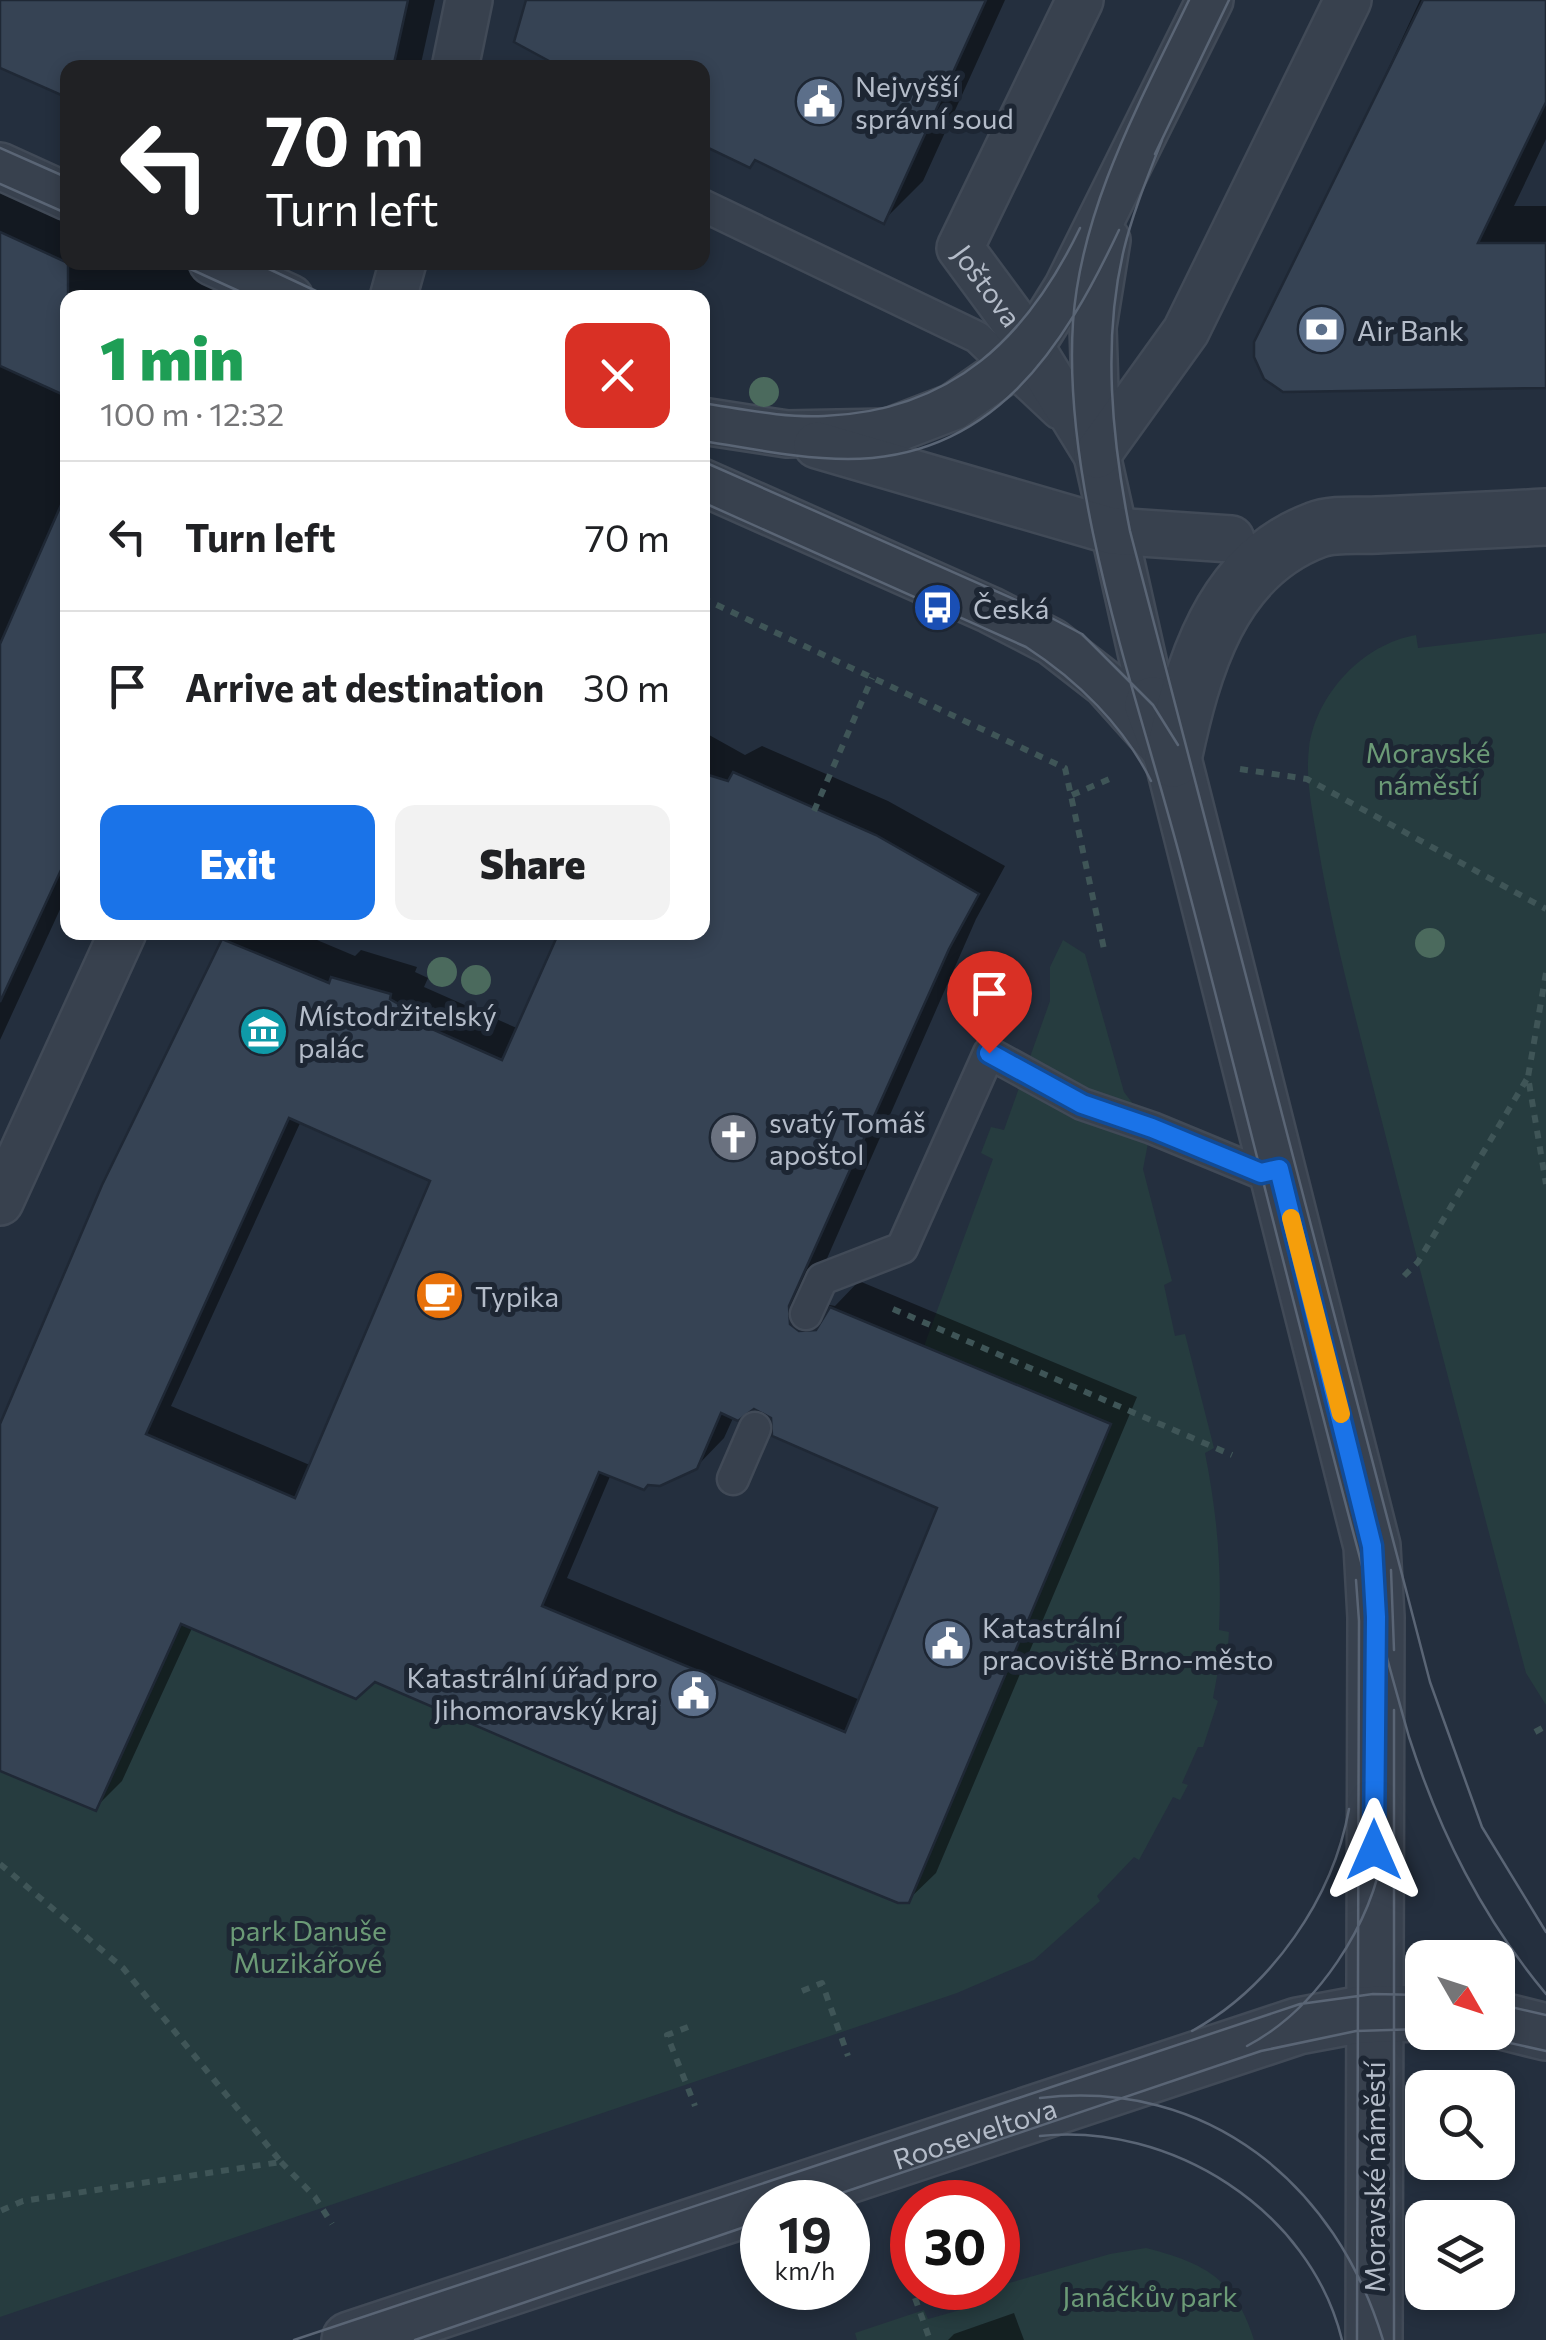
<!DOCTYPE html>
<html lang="en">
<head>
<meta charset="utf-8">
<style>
  body { margin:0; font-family:Commissioner,sans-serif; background:#f2f2f2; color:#202124; height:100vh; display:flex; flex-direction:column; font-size:38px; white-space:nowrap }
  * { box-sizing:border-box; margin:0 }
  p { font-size:32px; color:#757577 }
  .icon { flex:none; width:55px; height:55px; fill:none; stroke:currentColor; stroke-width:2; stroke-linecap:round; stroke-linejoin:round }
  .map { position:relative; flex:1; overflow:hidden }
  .details { position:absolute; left:60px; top:290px; width:650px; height:650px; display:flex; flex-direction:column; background:#fff; border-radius:20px; box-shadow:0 5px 15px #0003 }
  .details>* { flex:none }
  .banner { position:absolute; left:60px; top:60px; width:650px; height:210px; border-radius:20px; box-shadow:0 5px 15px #0003; background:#202124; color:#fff; overflow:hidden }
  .needle { width:65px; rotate:129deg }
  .buttons { position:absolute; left:1405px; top:1940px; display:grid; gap:20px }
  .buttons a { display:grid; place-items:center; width:110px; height:110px; border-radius:20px; background:#fff; box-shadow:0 5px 15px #0003; font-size:50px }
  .speed { position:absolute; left:740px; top:2180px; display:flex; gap:20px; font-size:50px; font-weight:700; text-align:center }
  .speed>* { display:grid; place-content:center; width:130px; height:130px; border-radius:50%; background:#fff; box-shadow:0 5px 15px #0003; line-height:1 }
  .speed small { font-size:25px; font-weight:400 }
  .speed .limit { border:15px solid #d22; background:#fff; color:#111 }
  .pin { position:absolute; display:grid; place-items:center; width:85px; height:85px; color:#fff; margin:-102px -42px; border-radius:50% 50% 50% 0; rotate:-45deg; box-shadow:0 0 10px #0007 }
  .pin .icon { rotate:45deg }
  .me { position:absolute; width:110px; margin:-55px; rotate:0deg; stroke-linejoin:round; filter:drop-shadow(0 0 8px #0008) }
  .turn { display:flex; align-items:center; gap:35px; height:210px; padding:0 40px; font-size:45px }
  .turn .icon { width:130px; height:130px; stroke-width:2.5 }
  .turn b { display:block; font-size:70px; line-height:85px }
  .round { display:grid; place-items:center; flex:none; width:105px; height:105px; border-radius:20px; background:#f2f2f2 }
  .headline { display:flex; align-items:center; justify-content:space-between; height:170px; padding:0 40px }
  h1 { font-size:60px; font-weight:800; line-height:75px; color:#1e9e55 }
  .button { display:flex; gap:20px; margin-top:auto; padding:20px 40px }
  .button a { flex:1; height:115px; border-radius:20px; background:#1a73e8; color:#fff; font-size:40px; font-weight:800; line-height:115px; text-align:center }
  .button a+a { background:#f2f2f2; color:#202124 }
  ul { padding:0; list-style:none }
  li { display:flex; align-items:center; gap:30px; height:150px; padding:0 40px; border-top:2px solid #e0e0e0 }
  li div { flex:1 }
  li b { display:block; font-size:38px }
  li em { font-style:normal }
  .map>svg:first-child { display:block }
  .green { fill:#263c3f }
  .shadow { fill:#0007; fill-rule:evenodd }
  .building { fill:#364354; stroke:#1f2835; stroke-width:2.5; fill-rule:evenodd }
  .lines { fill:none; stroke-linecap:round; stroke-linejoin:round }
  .service-casing { stroke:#414a57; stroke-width:35 }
  .pedestrian-casing { stroke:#414a57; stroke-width:50 }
  .minor-casing { stroke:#414a57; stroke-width:60 }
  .path { stroke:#3f5557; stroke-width:6; stroke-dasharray:8 8; stroke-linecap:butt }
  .service { stroke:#38414e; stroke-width:30 }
  .pedestrian { stroke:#38414e; stroke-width:45 }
  .minor { stroke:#38414e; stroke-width:55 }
  .tram { stroke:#5a6575; stroke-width:2.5 }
  .tree { fill:#4b6a5d }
  .route-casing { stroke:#114b97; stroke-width:25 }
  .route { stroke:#1a73e8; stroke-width:18 }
  .slow { stroke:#f59e0b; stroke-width:18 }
  .labels { text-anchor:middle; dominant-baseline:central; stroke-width:10; stroke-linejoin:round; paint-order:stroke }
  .poi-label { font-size:28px; fill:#b4bcc9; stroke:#1d2633; text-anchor:start }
  .street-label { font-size:28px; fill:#b4bcc9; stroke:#1d2633 }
  .park-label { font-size:28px; fill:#6b9a76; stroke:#1d2633 }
</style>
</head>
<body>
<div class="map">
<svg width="1546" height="2340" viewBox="0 0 1546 2340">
  <rect width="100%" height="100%" fill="#242f3e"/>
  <path class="green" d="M1546,633v1072l-20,-32c-54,-204 -108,-409 -160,-614 -18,-71 -36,-141 -48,-214 -5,-32 -13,-64 -9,-97 7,-54 54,-104 107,-113l2,13z
    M1063,940l22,14 39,138 19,25 6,21 -6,31 29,112 -8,4 11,51 10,-2 29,114 -9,5c12,60 17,116 14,177l10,2 -2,27 -7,1 -7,38 5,3 -15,46h-5l-16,36 6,2 -8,15 -7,-3 -34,63 -5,-3 -37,39 3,5 -66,59 -77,33 -957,324v-546l96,40 85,-187 187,55 310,133 231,91 200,-474 -185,-83 69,-187 -12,-6 10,-26 13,3 46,-129v-34z
    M1146,2248c59,15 89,31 108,92h-397l-2,-7 69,-23 4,9 50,-14 -4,-12 136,-39z"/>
  <path class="shadow" d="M0,0h435l-15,68h-352l-68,-7z
    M528,0h477l-82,181 -40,40 -181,-153z
    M1420,0h126v139l-32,67h32v179l-271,-87 112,-216 -4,-2z
    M0,180l68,33v49h104l74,36h-178v594l-68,148z
    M702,731l43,24 17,-9 126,55 117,65 -29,53 -162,369 11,16 10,2 24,-25 278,116 -201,476 -28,27 -533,-221 -182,-53 -71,155 -27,27 -95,-40v-338l105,-244 119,-245 9,-9h65l57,24 6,-6 56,17 -2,5 13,6 -4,9 95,42 183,-97zM301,1121l133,59 -122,286 -141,-60zM754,1406l187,101 -81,193 -293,-122 44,-104 85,-7 28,-29 10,-22z
    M1014,2313l10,27h-76l6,-6z"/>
  <path class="building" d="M0,0h408l-15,68h-325v30l-68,-30z
    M526,0h460l-102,224 -129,-64 -5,8 -48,-23v-77h-140l-48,-26z
    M1423,0h123v102l-68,141h68v145l-263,4 -19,-13 -10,-22v-15z
    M0,232l68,31v134l-68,-31z
    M68,489v366l-68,147v-358z
    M733,772l143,63 103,59 -30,55 -160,357 1,18 9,7 17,-1 14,-23 281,117 -202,479h-11l-220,-90 -303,-131 -19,17 -175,-75 -85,187 -96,-40v-347l102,-239 120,-246 107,44 2,-6 60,17 -1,5 12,7 -4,8 104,46 57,-128h143v-159l26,8zM289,1118l141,63 -135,317 -149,-64zM754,1409l17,9 1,18 165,72 -92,224 -303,-126 57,-134 45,18 4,-5 12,1 37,-17 24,-56 17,8z"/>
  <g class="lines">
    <defs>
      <path id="service" d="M702,205l275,132 81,76
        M806,1314l16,-35 80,-31 87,-195 93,51 70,24 109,45 18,-4
        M733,1479l22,-51"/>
      <g id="pedestrian">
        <path id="s1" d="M1080,0l-120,248 59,80 75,122"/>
        <path d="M455,68l14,-68"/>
        <path d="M0,166l68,31"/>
        <path d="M1107,240l-14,87 4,128 56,250"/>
        <path d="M212,262l78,36"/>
        <path d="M393,298l10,-36"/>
        <path d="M702,421l85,13 101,-2 65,-25 56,-39 22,-22 36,-58 143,-288"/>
        <path d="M817,445l295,86 119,8"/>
        <path d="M1097,455l89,-124 162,-331"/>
        <path d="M702,482l288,128 62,32 54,42 60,67"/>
        <path d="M0,1202l123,-270"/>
      </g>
      <g id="minor">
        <path d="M1153,705l20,54 199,787 4,71 -2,723"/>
        <path d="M1173,759c19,-90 47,-193 143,-229 17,-7 42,-4 61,-5 56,-2 113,-5 169,-8"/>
        <path d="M1498,2020l48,12"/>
        <path id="s2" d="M350,2340l948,-314 59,-11 65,-2"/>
      </g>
    </defs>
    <use href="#service" class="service-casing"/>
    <use href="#pedestrian" class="pedestrian-casing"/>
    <use href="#minor" class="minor-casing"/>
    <path class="path" d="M702,598l363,170 39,181
      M1240,769l67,10 239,130
      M1072,795l40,-17
      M814,811l58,-133
      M1546,973l-18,104 18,107
      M1404,1276l14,-14 110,-185
      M893,1309l339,146
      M1535,1732l11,-6
      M0,1864l123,104 158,194 -258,39 -23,10
      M802,1991l20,-8 26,73
      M688,2027l-21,8 28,71
      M281,2162l34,35 17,27
      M915,2298l15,42"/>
    <use href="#service" class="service"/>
    <use href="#pedestrian" class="pedestrian"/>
    <use href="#minor" class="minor"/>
    <path class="tram" d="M1189,0c-49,102 -108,208 -116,322 -11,169 65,375 108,539 77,292 146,586 228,876 31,96 73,180 137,257
      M1162,140c-14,36 -29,72 -38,109 -22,92 -12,191 6,282l300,1151 52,145 64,105
      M0,148l68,30
      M1155,154l74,-154
      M0,184l68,30
      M175,262l79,36
      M254,262l77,36
      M702,403c41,6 81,15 122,13 128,-5 203,-78 256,-188
      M702,441c48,7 97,18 146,18 146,0 216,-112 271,-229
      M702,461l321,142 59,31 71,71 25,40
      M702,502l324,145c51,33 98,79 125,134
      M1391,1570l3,80
      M1356,1580l3,41 -2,719
      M1498,2004l48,11
      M1192,2031c80,-44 141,-133 157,-222
      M1460,2032l86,19
      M1247,2046c70,-37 125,-121 137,-199
      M1040,2098c168,-20 296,86 343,242
      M1040,2136c130,-14 270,73 302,204
      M815,2202l446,-151 95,-20 66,-2
      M294,2340l1006,-336 73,-10 49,1
      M415,2340l347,-119
      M1394,2340v-630"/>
  </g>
  <g class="tree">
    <circle cx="764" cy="392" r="15"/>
    <circle cx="1430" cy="943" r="15"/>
    <circle cx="442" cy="972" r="15"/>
    <circle cx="476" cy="980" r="15"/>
  </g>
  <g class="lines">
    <defs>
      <path id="route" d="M989,1053l93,51 70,24 109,45 18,-4 93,377 4,71 -2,233"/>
    </defs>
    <use href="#route" class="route-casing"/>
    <use href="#route" class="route"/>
    <path class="slow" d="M1291,1218l50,196"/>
  </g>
  <defs>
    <symbol id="civic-disc" viewBox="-11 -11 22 22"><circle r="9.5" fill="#5c6f8a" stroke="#1d2633"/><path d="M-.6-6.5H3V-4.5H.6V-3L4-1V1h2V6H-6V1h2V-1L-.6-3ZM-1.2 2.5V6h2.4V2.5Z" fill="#fff"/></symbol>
    <symbol id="bank-disc" viewBox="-11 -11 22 22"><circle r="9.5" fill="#5c6f8a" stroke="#1d2633"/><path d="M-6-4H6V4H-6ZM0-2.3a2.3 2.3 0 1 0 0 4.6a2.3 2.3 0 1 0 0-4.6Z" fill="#fff"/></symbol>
    <symbol id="bus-disc" viewBox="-11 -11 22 22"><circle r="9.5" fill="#1a4fb4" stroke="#1d2633"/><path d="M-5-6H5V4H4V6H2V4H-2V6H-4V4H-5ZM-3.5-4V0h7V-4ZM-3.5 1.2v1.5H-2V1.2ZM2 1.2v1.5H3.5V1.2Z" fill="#fff"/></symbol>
    <symbol id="museum-disc" viewBox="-11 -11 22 22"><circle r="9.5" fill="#0f9aa8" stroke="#1d2633"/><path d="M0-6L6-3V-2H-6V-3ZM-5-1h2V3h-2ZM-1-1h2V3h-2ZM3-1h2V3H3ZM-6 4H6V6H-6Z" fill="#fff"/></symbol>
    <symbol id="church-disc" viewBox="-11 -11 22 22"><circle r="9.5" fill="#6b7280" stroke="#1d2633"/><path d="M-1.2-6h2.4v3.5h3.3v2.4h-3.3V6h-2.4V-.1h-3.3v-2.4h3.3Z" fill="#fff"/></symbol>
    <symbol id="cafe-disc" viewBox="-11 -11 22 22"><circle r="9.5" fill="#e8710a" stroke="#1d2633"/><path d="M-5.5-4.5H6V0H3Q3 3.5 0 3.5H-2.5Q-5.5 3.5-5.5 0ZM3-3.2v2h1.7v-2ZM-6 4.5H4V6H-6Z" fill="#fff"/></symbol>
  </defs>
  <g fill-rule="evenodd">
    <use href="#civic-disc" x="792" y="74" width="55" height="55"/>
    <use href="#bank-disc" x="1294" y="302" width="55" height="55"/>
    <use href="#bus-disc" x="910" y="580" width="55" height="55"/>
    <use href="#museum-disc" x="236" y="1004" width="55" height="55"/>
    <use href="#church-disc" x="706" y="1110" width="55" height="55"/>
    <use href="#cafe-disc" x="412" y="1268" width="55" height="55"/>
    <use href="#civic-disc" x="920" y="1616" width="55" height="55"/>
    <use href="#civic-disc" x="666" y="1666" width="55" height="55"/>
  </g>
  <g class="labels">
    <g class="poi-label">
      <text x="855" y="86">Nejvyšší<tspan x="855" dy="32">správní soud</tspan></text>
      <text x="1357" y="330">Air Bank</text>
      <text x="973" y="608">Česká</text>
      <text x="298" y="1015">Místodržitelský<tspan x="298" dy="32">palác</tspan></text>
      <text x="769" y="1122">svatý Tomáš<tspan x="769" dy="32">apoštol</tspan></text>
      <text x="475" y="1296">Typika</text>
      <text x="982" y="1627">Katastrální<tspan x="982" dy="32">pracoviště Brno-město</tspan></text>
      <text x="658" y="1677" text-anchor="end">Katastrální úřad pro<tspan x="658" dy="32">Jihomoravský kraj</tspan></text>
    </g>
    <g class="street-label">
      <text stroke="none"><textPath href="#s1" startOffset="322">Joštova</textPath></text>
      <text stroke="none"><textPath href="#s2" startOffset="658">Rooseveltova</textPath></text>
      <text transform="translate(1374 2177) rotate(-90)">Moravské náměstí</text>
    </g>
    <g class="park-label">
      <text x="1428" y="752">Moravské<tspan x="1428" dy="32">náměstí</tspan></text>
      <text x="308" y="1930">park Danuše<tspan x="308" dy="32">Muzikářové</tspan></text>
      <text x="1150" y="2296">Janáčkův park</text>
    </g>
  </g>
</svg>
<div class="buttons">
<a><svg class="needle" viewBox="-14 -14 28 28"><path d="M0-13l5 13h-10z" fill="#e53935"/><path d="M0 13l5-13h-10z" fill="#757577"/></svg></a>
<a><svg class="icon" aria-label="search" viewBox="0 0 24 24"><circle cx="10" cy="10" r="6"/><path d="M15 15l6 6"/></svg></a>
<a><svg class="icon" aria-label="layers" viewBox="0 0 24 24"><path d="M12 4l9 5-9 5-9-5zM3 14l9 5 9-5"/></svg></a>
</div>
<div class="speed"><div>19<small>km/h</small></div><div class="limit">30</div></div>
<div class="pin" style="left:989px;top:1053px;background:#d93025"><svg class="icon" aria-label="arrive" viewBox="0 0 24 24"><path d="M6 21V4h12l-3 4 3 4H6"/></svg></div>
<svg class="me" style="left:1374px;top:1850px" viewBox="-20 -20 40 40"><path d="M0-17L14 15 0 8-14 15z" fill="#1a73e8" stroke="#fff" stroke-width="4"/></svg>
<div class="banner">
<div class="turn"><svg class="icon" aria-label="left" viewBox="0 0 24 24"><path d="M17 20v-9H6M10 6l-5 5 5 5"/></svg><div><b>70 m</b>Turn left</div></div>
</div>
<section class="details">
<div class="headline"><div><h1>1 min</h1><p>100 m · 12:32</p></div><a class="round" style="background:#d93025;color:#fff"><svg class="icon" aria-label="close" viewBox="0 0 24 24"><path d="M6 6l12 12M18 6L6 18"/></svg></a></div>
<ul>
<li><svg class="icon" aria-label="left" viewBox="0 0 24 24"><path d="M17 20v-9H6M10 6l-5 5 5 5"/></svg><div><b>Turn left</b></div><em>70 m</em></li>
<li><svg class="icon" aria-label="arrive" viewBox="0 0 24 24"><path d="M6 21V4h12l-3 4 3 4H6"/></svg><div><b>Arrive at destination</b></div><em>30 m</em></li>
</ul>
<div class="button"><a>Exit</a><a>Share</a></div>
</section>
</div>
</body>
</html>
